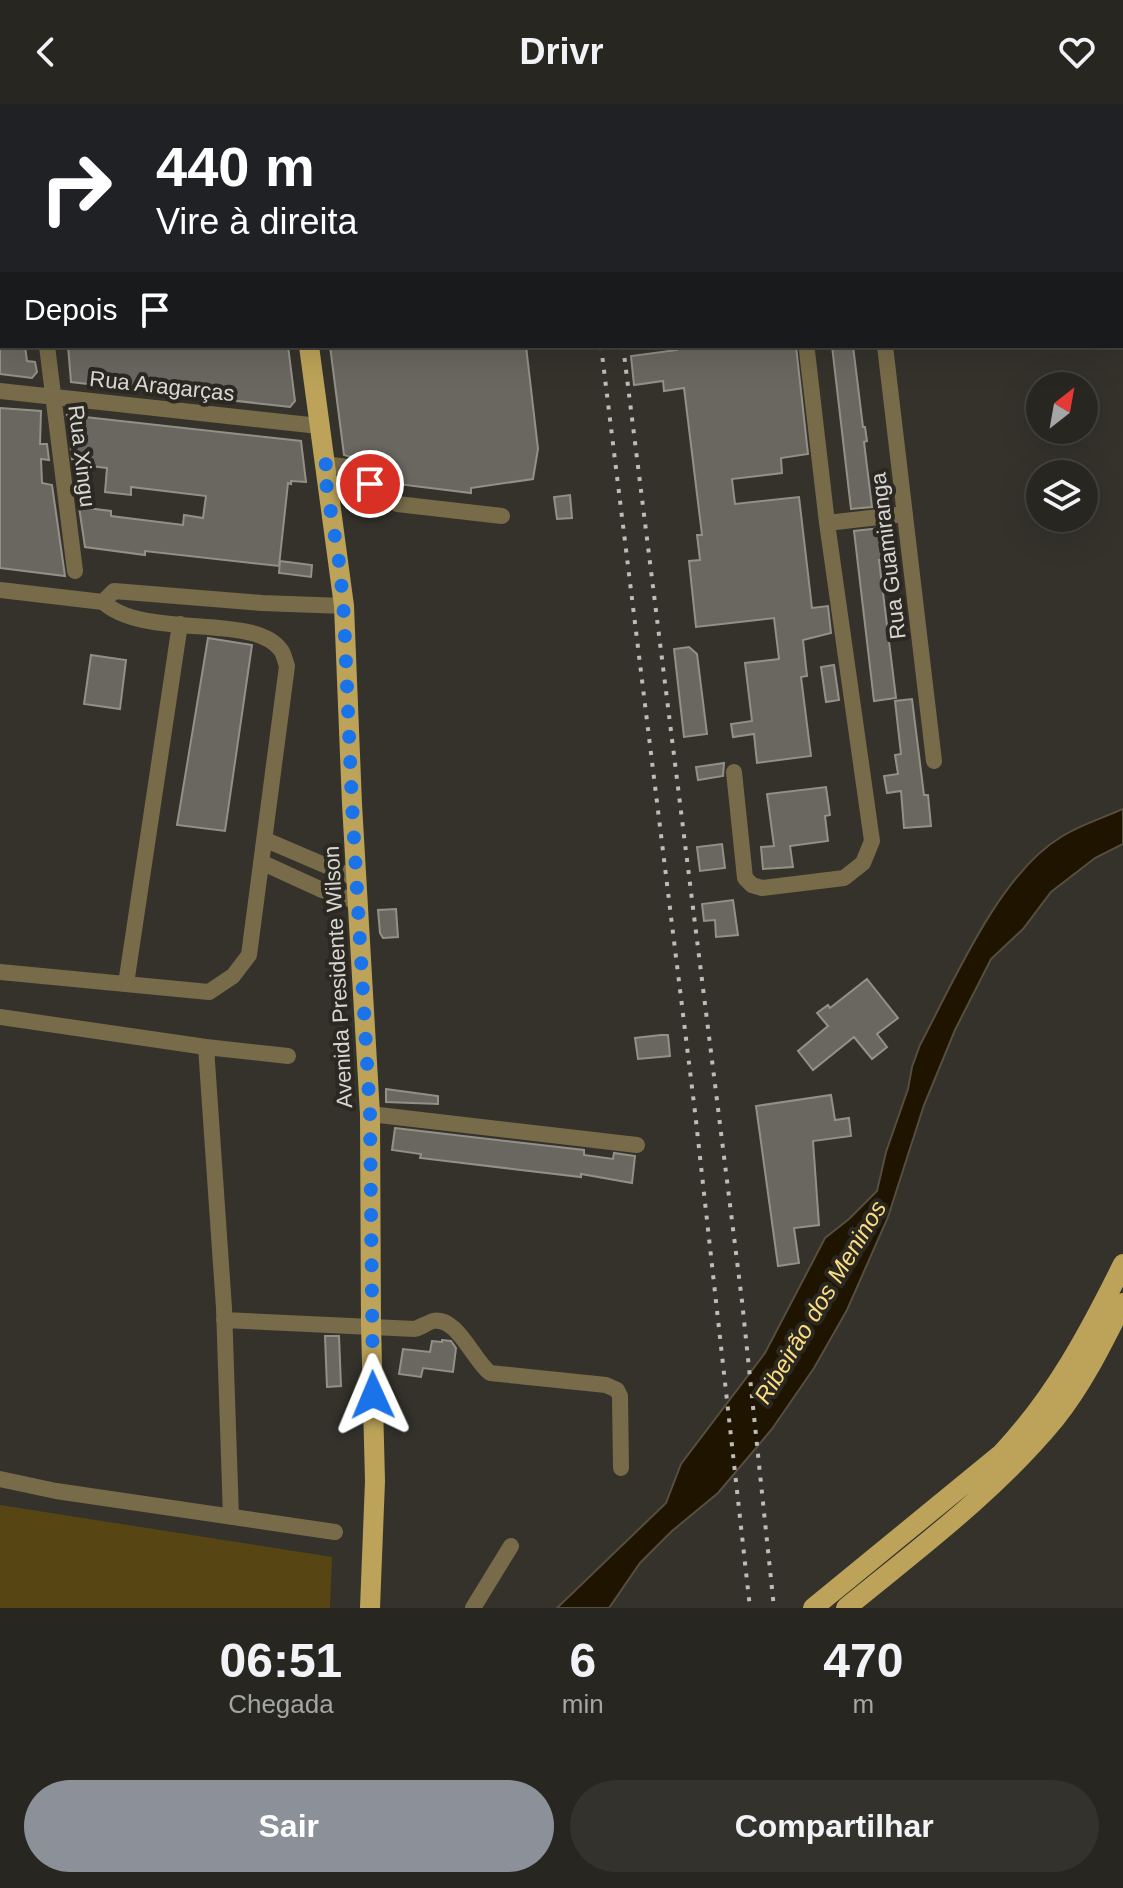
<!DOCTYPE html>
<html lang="pt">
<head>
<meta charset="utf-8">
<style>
  body { margin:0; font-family:Arial,sans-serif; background:#33322d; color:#f1f3f6; height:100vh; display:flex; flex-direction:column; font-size:30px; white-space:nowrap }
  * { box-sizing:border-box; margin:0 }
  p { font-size:26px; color:#a4a5a5 }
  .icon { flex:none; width:44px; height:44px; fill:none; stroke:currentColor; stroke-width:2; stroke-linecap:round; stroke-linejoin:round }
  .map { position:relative; height:1504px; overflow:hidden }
  .panel { display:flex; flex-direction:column; background:#272620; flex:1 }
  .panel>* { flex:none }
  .banner { position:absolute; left:0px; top:0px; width:1124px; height:244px; box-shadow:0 8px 32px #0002,0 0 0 2px #43433e; background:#202124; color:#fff; overflow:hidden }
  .needle { width:52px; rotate:31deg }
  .controls { position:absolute; left:1026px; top:268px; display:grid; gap:16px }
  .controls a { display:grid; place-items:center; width:72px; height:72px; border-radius:50%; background:#272620; box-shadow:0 8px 32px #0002,0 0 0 2px #43433e; font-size:40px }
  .pin { position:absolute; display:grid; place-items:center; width:68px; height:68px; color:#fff; margin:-34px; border:4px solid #fff; border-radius:50%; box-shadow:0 2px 8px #0007 }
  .me { position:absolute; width:88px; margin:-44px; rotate:359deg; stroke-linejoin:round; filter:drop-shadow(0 0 6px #0008) }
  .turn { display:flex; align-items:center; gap:28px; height:168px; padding:0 24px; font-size:36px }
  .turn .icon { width:104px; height:104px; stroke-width:2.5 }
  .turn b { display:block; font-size:56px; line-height:68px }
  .then { display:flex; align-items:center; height:76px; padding:0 24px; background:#0003; gap:16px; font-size:30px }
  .eta { display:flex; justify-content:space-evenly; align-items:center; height:136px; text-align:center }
  .eta b { font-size:48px; font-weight:600; line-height:56px }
  .action { display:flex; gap:16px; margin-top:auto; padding:16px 24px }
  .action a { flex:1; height:92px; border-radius:48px; background:#8c9099; color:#fff; font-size:32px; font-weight:600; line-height:92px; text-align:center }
  .action a+a { background:#33322d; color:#f1f3f6 }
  header { display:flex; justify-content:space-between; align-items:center; height:104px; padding:0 24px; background:#272620; font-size:36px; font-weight:600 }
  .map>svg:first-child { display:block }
  .green { fill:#574613 }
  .water { fill:#1e1400; stroke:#564e3f; stroke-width:2 }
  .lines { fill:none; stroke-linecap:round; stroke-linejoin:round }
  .stream { stroke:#564e3f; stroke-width:4 }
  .building { fill:#69675f; stroke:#939088; stroke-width:2 }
  .minor { stroke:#776b49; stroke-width:16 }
  .major { stroke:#bca359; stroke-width:20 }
  .rail { stroke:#bebcb8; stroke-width:4; stroke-dasharray:4 8; stroke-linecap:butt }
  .route { stroke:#1a73e8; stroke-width:14; stroke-dasharray:0 25.2 }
  .labels { text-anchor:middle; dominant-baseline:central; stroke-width:8; stroke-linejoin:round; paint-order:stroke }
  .street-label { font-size:22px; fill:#d9d7d3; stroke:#2a2821 }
  .water-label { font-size:24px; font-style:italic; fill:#fddd81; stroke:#2a2821 }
</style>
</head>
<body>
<header><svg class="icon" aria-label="back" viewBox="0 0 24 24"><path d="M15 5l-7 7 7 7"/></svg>Drivr<svg class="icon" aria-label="heart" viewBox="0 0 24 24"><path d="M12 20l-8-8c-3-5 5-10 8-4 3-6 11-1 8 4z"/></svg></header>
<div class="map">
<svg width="1123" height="1504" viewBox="0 0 1123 1504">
  <rect width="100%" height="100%" fill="#34322b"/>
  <path class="green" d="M0,1401l332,52 -2,51h-330z"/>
  <path class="water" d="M1123,705v35l-28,14 -44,34 -28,37 -32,30 -36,71 -31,75 -36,112 -41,93 -33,58 -42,61 -54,64 -46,38 -32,32 -31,45h-52l109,-105 15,-39 84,-111 60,-115 24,-19 28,-28 9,-39 22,-63 4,-22 8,-22c33,-62 79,-171 141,-208 19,-12 42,-19 62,-28z"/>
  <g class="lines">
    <path class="stream" d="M616,0v2"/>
  </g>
  <path class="building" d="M0,242h25l2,15 8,1 2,10 -5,6 -32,-4z
    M68,242h220l7,55 -5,6 -219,-25z
    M330,242h196l12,103 -5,30 -62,9v5l-82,-10 2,-17 -30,-3 -6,-5 -11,-3z
    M676,242h120l12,108 -27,4 1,15 -50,6 3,25 64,-7 13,111 16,-2 3,27 -28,7 4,36 -6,1 10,79 -54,7 -3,-29 -21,3 -2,-13 21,-3 -7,-58 34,-4 -5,-41 -78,9 -7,-66 11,-1 -3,-25h5l-18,-147 -20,3 -1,-10 -29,4 -3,-29 46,-6z
    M832,242h21l10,81h2l2,14 -3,1 8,65 -21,2z
    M0,304l41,3 -1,33h7l2,16 -8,-1 1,24 10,2 13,91 -65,-8z
    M67,311l234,26 5,41 -15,-1v3l-3,-1 -9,83 -134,-15v4l-60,-8 -6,-40 32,4v5l72,9 1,-10 19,3 3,-22 -75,-9v8l-26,-3 2,-24 -27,-3 1,-5 -9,-1z
    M570,391l2,23 -15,1 -3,-22z
    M880,424l4,32h-5l17,138 -22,3 -20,-170z
    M280,457l32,4 -1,12 -32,-4z
    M208,534l44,7 -27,186 -48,-6z
    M689,543l8,7 10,80 -23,3 -10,-88z
    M91,551l35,5 -6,49 -36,-5z
    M834,561l5,35 -13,2 -5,-35z
    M912,595l12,96h4l3,31 -27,2 -3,-37 -14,2 -3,-17 14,-2 -3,-19 6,-1 -6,-53z
    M724,659l-1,13 -25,4 -2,-13z
    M826,683l4,28 -5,1 3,25 -38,5 3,21 -30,2 -2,-22 13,-1 -7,-52z
    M722,740l3,24 -25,3 -3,-24z
    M733,796l5,35 -22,2 -1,-17 -11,1 -2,-17z
    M396,805l2,28 -15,1 -3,-5 -2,-23z
    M867,875l31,39 -21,16 10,13 -15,12 -18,-22 -41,33 -15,-19 30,-25 -11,-13 11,-8 2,3z
    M661,931h7l2,21 -32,3 -3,-21z
    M386,985l52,7v8l-52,-2z
    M831,991l4,25 14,-2 2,18 -38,5 6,84 -25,3 5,35 -21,3 -22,-160z
    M395,1024l189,22v5l29,4 1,-6 21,3 -3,27 -51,-9v3l-161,-19 1,-4 -29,-4z
    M325,1232h14l2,50 -14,1z
    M442,1236l9,1 5,7 -3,24 -30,-4 -2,9 -22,-3 4,-25 27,3 2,-11 10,1z"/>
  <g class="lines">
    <path class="minor" d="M855,0l1,2
      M1122,204h1
      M47,242l28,225
      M885,242l49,415
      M807,247l20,172
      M0,287l319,35
      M323,360l26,3 48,37 105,12
      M0,486l103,12 11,-11 148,12 82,3
      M734,668l11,106 7,7 10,3 82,-10 19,-15 9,-22 -45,-318 78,-9
      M266,736l91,39
      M263,759l59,27 36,12
      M0,868l209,20 24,-16 16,-21 38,-289c-2,-5 -3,-13 -7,-17 -27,-36 -136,-9 -177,-47
      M126,880l54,-360
      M0,913l206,30 82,9
      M206,943l18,261 7,209
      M370,1010l267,31
      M224,1216l191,9c6,-2 12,-6 18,-8 24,-5 40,39 57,52l116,12 11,5 3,6 1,72
      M0,1375l56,12 279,41
      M473,1504l38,-62"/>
    <path class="major" d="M279,0v2
      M309,242l35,260 8,198 18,310 1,211 4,156 -5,127
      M813,1504l188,-154c53,-56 88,-121 122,-190
      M846,1504c72,-59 150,-117 209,-189 28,-35 48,-76 68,-116"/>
    <path class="rail" d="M573,0v2
      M593,0l1,2
      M601,242l94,766 55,496
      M623,242l119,955 32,307"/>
  </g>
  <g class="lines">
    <path class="route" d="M370,380l-21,-17 -26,-3 17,104 4,48 8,188 18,310 3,281"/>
  </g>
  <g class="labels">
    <g class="street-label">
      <text transform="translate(162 282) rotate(6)">Rua Aragarças</text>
      <text transform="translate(82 352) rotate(83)">Rua Xingu</text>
      <text transform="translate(888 452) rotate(-97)">Rua Guamiranga</text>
      <text transform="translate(338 873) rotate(-93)">Avenida Presidente Wilson</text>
    </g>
    <g class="water-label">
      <text transform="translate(820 1198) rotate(-59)">Ribeirão dos Meninos</text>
    </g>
  </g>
</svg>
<div class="controls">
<a><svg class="needle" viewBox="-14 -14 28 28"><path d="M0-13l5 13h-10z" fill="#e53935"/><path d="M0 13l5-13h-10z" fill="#a4a5a5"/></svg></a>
<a><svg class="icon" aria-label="layers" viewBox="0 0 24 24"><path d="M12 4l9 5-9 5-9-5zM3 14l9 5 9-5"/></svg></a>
</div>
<div class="pin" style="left:370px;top:380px;background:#d93025"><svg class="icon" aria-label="arrive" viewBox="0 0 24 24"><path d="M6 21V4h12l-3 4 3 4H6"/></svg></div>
<svg class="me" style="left:373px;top:1291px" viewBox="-20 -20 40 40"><path d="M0-17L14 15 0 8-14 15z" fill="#1a73e8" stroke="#fff" stroke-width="4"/></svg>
<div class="banner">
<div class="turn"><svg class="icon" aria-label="right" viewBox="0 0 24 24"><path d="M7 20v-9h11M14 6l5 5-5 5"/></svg><div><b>440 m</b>Vire à direita</div></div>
<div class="then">Depois<svg class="icon" aria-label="arrive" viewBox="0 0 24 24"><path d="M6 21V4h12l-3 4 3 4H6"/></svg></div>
</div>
</div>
<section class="panel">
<div class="eta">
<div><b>06:51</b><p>Chegada</p></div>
<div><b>6</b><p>min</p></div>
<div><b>470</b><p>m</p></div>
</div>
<div class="action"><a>Sair</a><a>Compartilhar</a></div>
</section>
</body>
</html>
